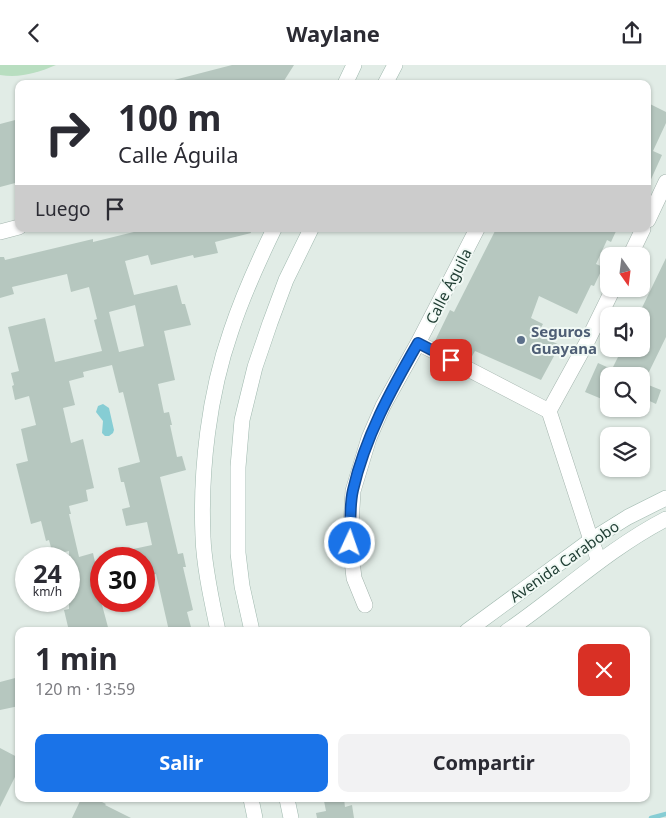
<!DOCTYPE html>
<html lang="es">
<head>
<meta charset="utf-8">
<style>
  body { margin:0; font-family:"Noto Sans",sans-serif; background:#f2f2f3; color:#2b2b33; height:100vh; display:flex; flex-direction:column; font-size:19px; white-space:nowrap }
  * { box-sizing:border-box; margin:0 }
  p { font-size:16px; color:#7c7c81 }
  .icon { flex:none; width:28px; height:28px; fill:none; stroke:currentColor; stroke-width:2; stroke-linecap:round; stroke-linejoin:round }
  .map { position:relative; flex:1; overflow:hidden }
  .details { position:absolute; left:15px; top:562px; width:635px; height:175px; display:flex; flex-direction:column; background:#fff; border-radius:10px; box-shadow:0 1px 4px #0004 }
  .details>* { flex:none }
  .hud { position:absolute; left:15px; top:15px; width:636px; height:152px; border-radius:10px; box-shadow:0 1px 4px #0004; background:#fff; color:#2b2b33; overflow:hidden }
  .needle { width:32px; rotate:166deg }
  .buttons { position:absolute; left:600px; top:182px; display:grid; gap:10px }
  .buttons a { display:grid; place-items:center; width:50px; height:50px; border-radius:10px; background:#fff; box-shadow:0 1px 4px #0004; font-size:25px }
  .speed { position:absolute; left:15px; top:482px; display:flex; gap:10px; font-size:25px; font-weight:700; text-align:center }
  .speed>* { display:grid; place-content:center; width:65px; height:65px; border-radius:50%; background:#fff; box-shadow:0 1px 4px #0004; line-height:1 }
  .speed small { font-size:12px; font-weight:400 }
  .speed .limit { border:8px solid #d22; background:#fff; color:#111 }
  .pin { position:absolute; display:grid; place-items:center; width:42px; height:42px; color:#fff; margin:-21px; border-radius:10px; box-shadow:0 2px 8px #0006 }
  .me { position:absolute; width:55px; margin:-28px; rotate:3deg; stroke-linejoin:round; filter:drop-shadow(0 0 4px #0008) }
  .turn { display:flex; align-items:center; gap:18px; height:105px; padding:0 20px; font-size:22px }
  .turn .icon { width:65px; height:65px; stroke-width:2.5 }
  .turn b { display:block; font-size:35px; line-height:42px }
  .then { display:flex; align-items:center; height:48px; padding:0 20px; background:#0003; gap:10px; font-size:19px }
  .round { display:grid; place-items:center; flex:none; width:52px; height:52px; border-radius:10px; background:#f2f2f3 }
  .overview { display:flex; align-items:center; justify-content:space-between; height:85px; padding:0 20px }
  h1 { font-size:30px; font-weight:700; line-height:38px }
  .action { display:flex; gap:10px; margin-top:auto; padding:10px 20px }
  .action a { flex:1; height:58px; border-radius:10px; background:#1a73e8; color:#fff; font-size:20px; font-weight:700; line-height:58px; text-align:center }
  .action a+a { background:#f2f2f3; color:#2b2b33 }
  header { display:flex; justify-content:space-between; align-items:center; height:65px; padding:0 20px; background:#fff; font-size:22px; font-weight:700 }
  .map>svg:first-child { display:block }
  .green { fill:#b8dec0 }
  .water { fill:#86cdd4 }
  .lines { fill:none; stroke-linecap:round; stroke-linejoin:round }
  .stream { stroke:#86cdd4; stroke-width:4.5 }
  .building { fill:#b6c7bf; fill-rule:evenodd }
  .minor-casing { stroke:#a3b4ad; stroke-width:16 }
  .secondary-casing { stroke:#9fb8ae; stroke-width:16 }
  .minor { stroke:#fff; stroke-width:15 }
  .secondary { stroke:#fff; stroke-width:15 }
  .route-casing { stroke:#114b97; stroke-width:12 }
  .route { stroke:#1a73e8; stroke-width:9 }
  .service-dot { fill:#5c6f8a; stroke:#f1f9f5; stroke-width:2 }
  .labels { text-anchor:middle; dominant-baseline:central; stroke-width:4; stroke-linejoin:round; paint-order:stroke }
  .street-label { font-size:15px; fill:#203e34; stroke:#f1f9f5 }
  .service-label { font-size:15px; font-weight:bold; fill:#4e5e75; stroke:#f1f9f5; text-anchor:start }
</style>
</head>
<body>
<header><svg class="icon" aria-label="back" viewBox="0 0 24 24"><path d="M15 5l-7 7 7 7"/></svg>Waylane<svg class="icon" aria-label="share" viewBox="0 0 24 24"><path d="M12 15V3M7 8l5-5 5 5M5 13v7h14v-7"/></svg></header>
<div class="map">
<svg width="666" height="753" viewBox="0 0 666 753">
  <rect width="100%" height="100%" fill="#e1ece6"/>
  <path class="green" d="M0,0h56c-19,8 -35,13 -56,10z"/>
  <path class="water" d="M103,339l6,4 5,22 -1,3 -4,3h-4l-3,-3 1,-12 -7,-9 2,-6z"/>
  <g class="lines">
    <path class="stream" d="M651,753l15,-4"/>
  </g>
  <path class="building" d="M232,0h62l-12,19h-107l-1,-4z
    M648,38l18,9v11l-13,28 9,4 -14,31z
    M19,54v63l-19,5v-63z
    M146,164h104l1,4 -36,9 3,11 -24,5 -1,-3 -42,10 -3,-10 -23,6 9,34 43,-10 5,19h3l6,21 -27,6 11,49 -17,4 6,29 5,-1 3,13h-2l7,32 5,-1 4,14 -26,7 18,77 5,-1 3,14h-3l10,43 -6,2 5,19h-23l-13,-57 -12,3v-18h-33l-1,-5 42,-9 -5,-23 -21,4 -4,-17 8,-2 -6,-25h-3l-3,-14 22,-6 -17,-70 -4,1 -7,-28 -29,7 1,5 -15,4 6,24 -12,3 8,35 12,-4 11,49 -8,2 2,11 -19,5 2,8h-2l10,43 14,-4 8,36v12l8,30h-40l-5,-21 5,-1v-58l-16,4 -4,-15 -3,1 -5,-20 -10,3 -15,-60 12,-3 -7,-32 15,-4 -7,-29 -14,4 -3,-14 2,-1 -3,-12 8,-2 -11,-44 37,-9 10,44 47,-11 -8,-31 3,-1 -8,-32 -18,5 -4,-18 -55,13 2,7 -14,4v-41h4l1,3 88,-21v3zM135,240l9,41 -25,6 -10,-40z
    M496,164h121l-6,13 -4,-2 -11,24 7,3 -9,19 -3,-1 -14,29 -38,-18 -8,22 12,6 -6,11 23,10 -19,35 -66,-29 -5,9 -35,-19 15,-31 4,2z
    M666,193v79l-19,39h-38v26l-24,-10 13,-29 11,5v7l13,-26h19v-33h-3z
    M641,317l20,8 -5,14 -15,-7z
    M19,612v29l-19,4v-28z
    M0,683l19,10v11l-19,38z
    M81,734h15l10,5 -1,1 26,13h-59z
    M329,734h15l1,8 7,-2 2,13h-37l-1,-5 10,-2 -2,-10 5,-1z"/>
  <g class="lines">
    <defs>
      <path id="minor" d="M648,155l18,-38
        M0,167l19,-5
        M630,191l13,-27
        M418,278l131,68
        M599,496l-8,-21 -42,-129 38,-69 26,-53
        M365,540l-11,-27 -4,-35 3,-52 16,-53 14,-32 35,-63 59,-114"/>
      <path id="secondary" d="M345,19l9,-19
        M385,19l10,-19
        M218,566c-6,-29 -14,-64 -15,-94 -3,-67 6,-143 28,-206 12,-36 27,-69 43,-102
        M252,566l-10,-45 -4,-33v-86l4,-47 13,-53 15,-44 16,-43 25,-51
        M467,566l124,-91 37,-23 38,-19
        M507,566c54,-37 101,-82 159,-112
        M251,734l4,19
        M287,734l4,19"/>
    </defs>
    <use href="#minor" class="minor-casing"/>
    <use href="#secondary" class="secondary-casing"/>
    <use href="#minor" class="minor"/>
    <use href="#secondary" class="secondary"/>
  </g>
  <g class="lines">
    <defs>
      <path id="route" d="M350,478c1,-17 -1,-36 3,-53 12,-53 38,-100 65,-147l33,17"/>
    </defs>
    <use href="#route" class="route-casing"/>
    <use href="#route" class="route"/>
  </g>
  <circle class="service-dot" cx="521" cy="275" r="5"/>
  <g class="labels">
    <g class="street-label">
      <text transform="translate(448 221) rotate(-63)">Calle Águila</text>
      <text transform="translate(564 496) rotate(-35)">Avenida Carabobo</text>
    </g>
    <g class="service-label">
      <text x="531" y="266">Seguros<tspan x="531" dy="17">Guayana</tspan></text>
    </g>
  </g>
</svg>
<div class="buttons">
<a><svg class="needle" viewBox="-14 -14 28 28"><path d="M0-13l5 13h-10z" fill="#e53935"/><path d="M0 13l5-13h-10z" fill="#7c7c81"/></svg></a>
<a><svg class="icon" aria-label="sound" viewBox="0 0 24 24"><path d="M4 9h4l5-4v14l-5-4H4zM17 9q2 3 0 6"/></svg></a>
<a><svg class="icon" aria-label="search" viewBox="0 0 24 24"><circle cx="10" cy="10" r="6"/><path d="M15 15l6 6"/></svg></a>
<a><svg class="icon" aria-label="layers" viewBox="0 0 24 24"><path d="M12 4l9 5-9 5-9-5zM3 14l9 5 9-5"/></svg></a>
</div>
<div class="speed"><div>24<small>km/h</small></div><div class="limit">30</div></div>
<div class="pin" style="left:451px;top:295px;background:#d93025"><svg class="icon" aria-label="arrive" viewBox="0 0 24 24"><path d="M6 21V4h12l-3 4 3 4H6"/></svg></div>
<svg class="me" style="left:350px;top:478px" viewBox="-20 -20 40 40"><circle r="17" fill="#1a73e8" stroke="#fff" stroke-width="3"/><path d="M0-11L8 9 0 5-8 9z" fill="#fff"/></svg>
<div class="hud">
<div class="turn"><svg class="icon" aria-label="right" viewBox="0 0 24 24"><path d="M7 20v-9h11M14 6l5 5-5 5"/></svg><div><b>100 m</b>Calle Águila</div></div>
<div class="then">Luego<svg class="icon" aria-label="arrive" viewBox="0 0 24 24"><path d="M6 21V4h12l-3 4 3 4H6"/></svg></div>
</div>
<section class="details">
<div class="overview"><div><h1>1 min</h1><p>120 m · 13:59</p></div><a class="round" style="background:#d93025;color:#fff"><svg class="icon" aria-label="close" viewBox="0 0 24 24"><path d="M6 6l12 12M18 6L6 18"/></svg></a></div>
<div class="action"><a>Salir</a><a>Compartir</a></div>
</section>
</div>
</body>
</html>
